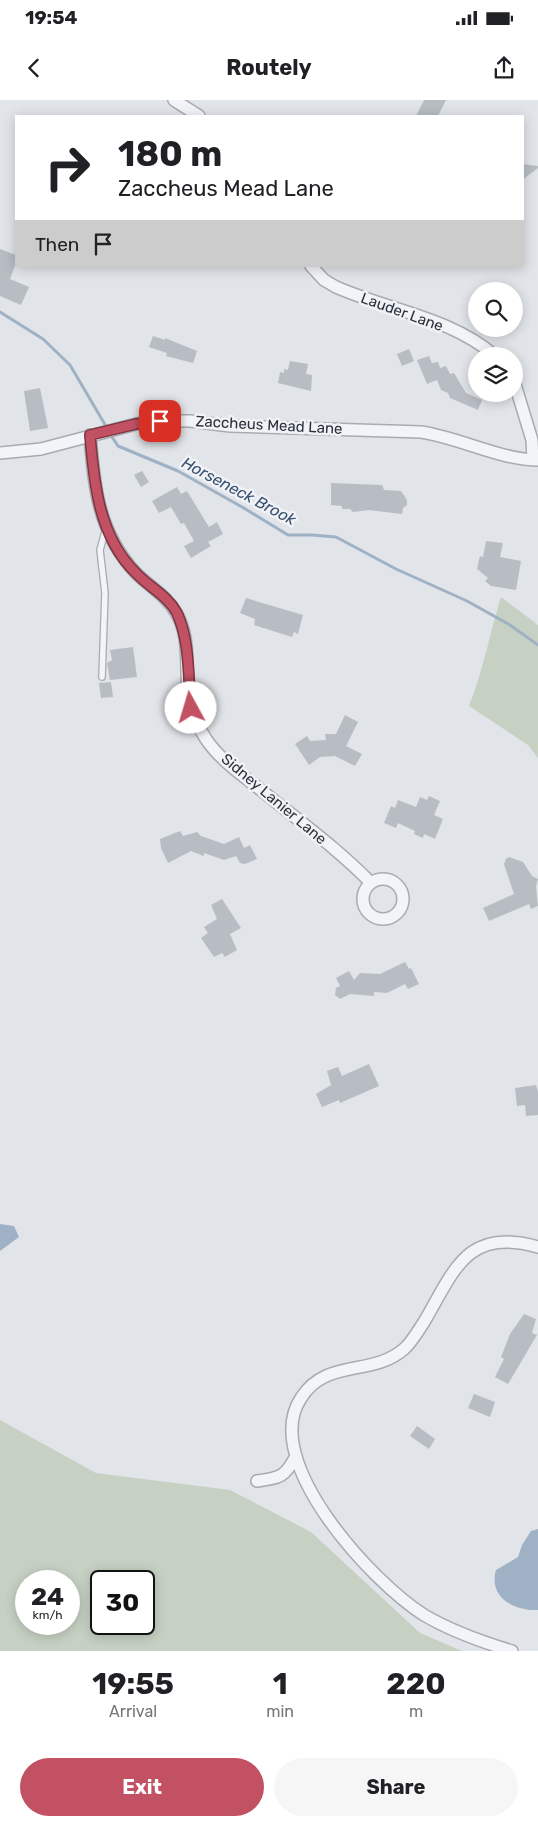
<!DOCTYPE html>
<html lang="en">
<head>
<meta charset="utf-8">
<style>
  body { margin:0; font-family:Rubik,sans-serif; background:#f6f6f6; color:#202124; height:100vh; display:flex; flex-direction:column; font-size:19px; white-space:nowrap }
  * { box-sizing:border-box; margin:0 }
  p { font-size:16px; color:#757577 }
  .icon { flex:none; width:28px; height:28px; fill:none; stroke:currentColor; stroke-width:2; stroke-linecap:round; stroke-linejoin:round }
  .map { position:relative; height:1551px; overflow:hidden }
  .details { display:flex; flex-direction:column; background:#fff; flex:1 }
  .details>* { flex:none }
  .banner { position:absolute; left:15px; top:15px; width:509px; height:152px; border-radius:0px; box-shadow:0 2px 12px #0003; background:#fff; color:#202124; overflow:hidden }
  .buttons { position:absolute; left:468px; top:182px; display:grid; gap:10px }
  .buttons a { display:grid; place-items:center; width:55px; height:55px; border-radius:50%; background:#fff; box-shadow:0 2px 12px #0003; font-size:25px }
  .speed { position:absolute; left:15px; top:1470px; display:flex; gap:10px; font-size:25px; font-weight:700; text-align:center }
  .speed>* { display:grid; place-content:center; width:65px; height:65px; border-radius:50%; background:#fff; box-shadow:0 2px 12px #0003; line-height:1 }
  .speed small { font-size:12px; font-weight:400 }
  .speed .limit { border:2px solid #111; border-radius:8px; background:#fff; color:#111 }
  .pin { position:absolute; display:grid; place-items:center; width:42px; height:42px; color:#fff; margin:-21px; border-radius:10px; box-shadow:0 2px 8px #0006 }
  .me { position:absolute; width:55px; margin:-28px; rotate:354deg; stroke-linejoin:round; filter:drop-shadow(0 0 4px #0008) }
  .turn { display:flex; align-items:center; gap:18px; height:105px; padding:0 20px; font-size:22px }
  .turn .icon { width:65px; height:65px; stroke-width:2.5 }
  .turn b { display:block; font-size:35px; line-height:42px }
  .then { display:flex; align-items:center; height:48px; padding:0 20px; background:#0003; gap:10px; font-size:19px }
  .eta { display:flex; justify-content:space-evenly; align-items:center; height:85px; text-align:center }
  .eta b { font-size:30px; font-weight:700; line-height:35px }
  .cta { display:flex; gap:10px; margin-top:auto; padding:10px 20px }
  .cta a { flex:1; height:58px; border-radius:30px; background:#c25163; color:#fff; font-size:20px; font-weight:700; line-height:58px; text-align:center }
  .cta a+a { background:#f6f6f6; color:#202124 }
  .status { display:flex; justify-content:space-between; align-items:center; height:35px; padding:0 25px; background:#fff; direction:ltr }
  .status svg { height:14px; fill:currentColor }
  header { display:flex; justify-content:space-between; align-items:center; height:65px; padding:0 20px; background:#fff; font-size:22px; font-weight:700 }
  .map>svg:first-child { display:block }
  .green { fill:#c6d1c3; fill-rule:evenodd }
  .water { fill:#9fb2c5 }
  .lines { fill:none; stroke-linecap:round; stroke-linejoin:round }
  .stream { stroke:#9fb2c5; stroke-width:3 }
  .building { fill:#b8bdc4 }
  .service-casing { stroke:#a7abb2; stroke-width:8 }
  .minor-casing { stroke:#a7abb2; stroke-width:14 }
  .service { stroke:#f3f4f7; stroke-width:5.5 }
  .minor { stroke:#f3f4f7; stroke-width:11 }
  .route-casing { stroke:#7e3540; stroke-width:12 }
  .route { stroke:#c25163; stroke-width:9 }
  .labels { text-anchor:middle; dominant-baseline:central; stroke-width:5; stroke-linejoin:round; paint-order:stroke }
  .street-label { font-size:15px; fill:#2b323e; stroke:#f0f2f6 }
  .water-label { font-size:16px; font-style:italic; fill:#38516f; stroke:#f0f2f6 }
</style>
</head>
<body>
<div class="status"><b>19:54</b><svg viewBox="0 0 49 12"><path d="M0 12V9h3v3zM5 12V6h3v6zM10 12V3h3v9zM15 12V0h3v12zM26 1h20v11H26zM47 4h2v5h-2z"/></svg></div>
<header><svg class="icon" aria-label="back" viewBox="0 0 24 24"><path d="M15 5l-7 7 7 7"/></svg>Routely<svg class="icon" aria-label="share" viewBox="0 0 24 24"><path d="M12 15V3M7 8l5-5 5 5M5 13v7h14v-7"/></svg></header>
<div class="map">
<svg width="538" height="1551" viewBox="0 0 538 1551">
  <rect width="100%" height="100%" fill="#e1e4e8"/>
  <path class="green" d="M501,497l37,28v133l-10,-13 -59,-39c14,-35 21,-73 32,-109z
    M0,1320l96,53 134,17 81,42 109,101 42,18h-462zM26,1481h43v43h-43zM101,1481h43v43h-43z"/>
  <path class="water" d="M0,1124l14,2 5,11 -19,14z
    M538,1429v81c-23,1 -50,-12 -42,-40l22,-13 4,-12 9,-14z"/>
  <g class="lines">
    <path class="stream" d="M0,212l43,27 27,26 37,63
      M110,334l8,12 60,25 64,36 46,28h24l24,2 60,32 71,32 43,24 28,20"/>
  </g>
  <path class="building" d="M424,0h22l-8,16h-22z
    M522,64l16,2v2l-16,12z
    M0,149l16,6v8l-6,16 19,8 -8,18 -21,-9z
    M153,236l12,4v-2l32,13 -4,12 -27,-7 1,-3 -18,-6z
    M409,249l5,12 -12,5 -5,-12z
    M429,256l3,7 6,-1 2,6 6,-2 4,8 4,-1 12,20 16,7 -4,10 -28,-12 -2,-5 -7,-3 -4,-10 -10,4 -10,-24z
    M290,261l18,3 -2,10 6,1 -1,16 -33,-8 2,-11 4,1v-4l4,1z
    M40,288l8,40 -18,3 -6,-40z
    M142,371l7,11 -8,5 -7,-12z
    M331,383l51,2 2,5 17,1 6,9v5l-4,3 -1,6 -33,-4 -16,2 -3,-3h-8v-3l-11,-1z
    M177,387l4,7 6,-3 22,36 8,-5 6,12 -15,8 3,4 -20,12 -7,-12 10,-5 -10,-18 -3,1 -10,-17 -12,6 -7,-12z
    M486,441l17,2 -3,14 21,4 -5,29 -25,-4 -6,-5 3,-3 -11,-9 3,-13 3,1z
    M246,498l57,17 -5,19 -4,-2 -2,5 -38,-12 1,-6 -15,-6z
    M133,547l4,30 -27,3 -3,-17 5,-3 -2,-10z
    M111,582l2,15 -12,1 -2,-15z
    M345,615l13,7 -12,24 16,8 -7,12 -20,-10 -15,1 -11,8 -14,-21 12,-8 3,5 16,-1 -1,-6h11z
    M429,696l11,5 -6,14 9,4 -8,20 -11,-5 -1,4 -9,-4 1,-3 -17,-8 -2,5 -12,-5 7,-17 4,2 3,-8 18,7 4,-10 7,3z
    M180,731l3,5 14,-4 4,4 23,8 15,-7 5,11 6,-3 7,14 -12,5 -5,-1 -4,-7 -12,4 -20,-7v3l-13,-5 -23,12 -7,-15 -1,-9z
    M509,757l14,5 9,14 6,3 -2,7 2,20 -7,3 -2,-5 -40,17 -6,-13 31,-14 -10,-30 2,-5z
    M222,799l19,29 -11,6 7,16 -12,7 -3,-4 -8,4 -13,-19 7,-5 -4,-6 13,-8 -6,-14z
    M405,862l4,7 2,-1 8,16 -11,5 -3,-5 -18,9 -13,-1v4l-24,-2 -10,5 -5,-4 1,-7 4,-2 -4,-8 13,-7 5,9 6,-7 20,1z
    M369,964l10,22 -39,17 -1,-3 -17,7 -6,-13 15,-9 -4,-14 11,-4 4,9z
    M536,985l2,7v23l-12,1 -1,-11 -8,1 -2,-18z
    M524,1214l12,5 -4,14 5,2 -29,49 -13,-7 9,-18 -3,-2 9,-23z
    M474,1294l21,8 -5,15 -22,-9z
    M417,1326l18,13 -6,10 -19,-13z"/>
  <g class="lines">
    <defs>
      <path id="service" d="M102,577l3,-84 -5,-43 6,-22"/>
      <path id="minor" d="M174,0l25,16
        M311,166l13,14 12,7c52,23 116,31 159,69
        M514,281l18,59 1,20
        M90,335c4,51 8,97 45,137 13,14 30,22 40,39 19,29 7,66 16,97 3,9 9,22 15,31 13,20 36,36 55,51 38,31 77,59 110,93
        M0,353l41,-4 95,-25 24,-3h30l40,5 191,6c40,6 76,27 117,28
        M363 799a20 20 0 1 1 40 0a20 20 0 1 1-40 0Z
        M257,1381c23,-3 28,-4 39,-25
        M512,1551c-30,-9 -61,-20 -88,-36 -51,-32 -165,-154 -123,-217 25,-40 71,-21 103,-49 8,-7 14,-18 20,-27 30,-51 43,-96 114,-75"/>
    </defs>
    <use href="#service" class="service-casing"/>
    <use href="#minor" class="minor-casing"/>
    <use href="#service" class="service"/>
    <use href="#minor" class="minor"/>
  </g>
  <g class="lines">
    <defs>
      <path id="route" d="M160,321l-24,3 -46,11c4,49 9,102 46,138 13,14 32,23 41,40 13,28 11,64 14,95"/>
    </defs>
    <use href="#route" class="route-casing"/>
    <use href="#route" class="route"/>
  </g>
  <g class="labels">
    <g class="street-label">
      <text transform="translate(402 212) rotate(20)">Lauder Lane</text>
      <text transform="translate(269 325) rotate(3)">Zaccheus Mead Lane</text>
      <text transform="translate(274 699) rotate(40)">Sidney Lanier Lane</text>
    </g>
    <g class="water-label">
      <text transform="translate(239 391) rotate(28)">Horseneck Brook</text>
    </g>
  </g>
</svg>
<div class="buttons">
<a><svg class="icon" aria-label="search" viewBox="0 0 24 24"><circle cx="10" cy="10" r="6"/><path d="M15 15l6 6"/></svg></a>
<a><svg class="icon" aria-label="layers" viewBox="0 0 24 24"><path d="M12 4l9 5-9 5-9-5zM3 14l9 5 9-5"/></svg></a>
</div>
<div class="speed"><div>24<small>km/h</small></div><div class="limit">30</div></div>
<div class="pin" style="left:160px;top:321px;background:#d93025"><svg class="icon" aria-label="arrive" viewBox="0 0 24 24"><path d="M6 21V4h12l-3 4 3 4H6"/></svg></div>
<svg class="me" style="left:191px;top:608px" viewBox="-20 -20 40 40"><circle r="19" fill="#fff"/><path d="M0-13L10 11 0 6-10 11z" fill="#c25163"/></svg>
<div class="banner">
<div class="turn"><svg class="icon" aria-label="right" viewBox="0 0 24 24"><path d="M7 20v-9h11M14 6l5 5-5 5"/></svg><div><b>180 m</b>Zaccheus Mead Lane</div></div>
<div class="then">Then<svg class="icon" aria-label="arrive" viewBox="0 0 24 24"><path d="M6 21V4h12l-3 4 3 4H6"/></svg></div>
</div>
</div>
<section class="details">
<div class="eta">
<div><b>19:55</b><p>Arrival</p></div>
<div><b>1</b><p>min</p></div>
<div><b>220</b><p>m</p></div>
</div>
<div class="cta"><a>Exit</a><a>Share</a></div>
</section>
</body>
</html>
